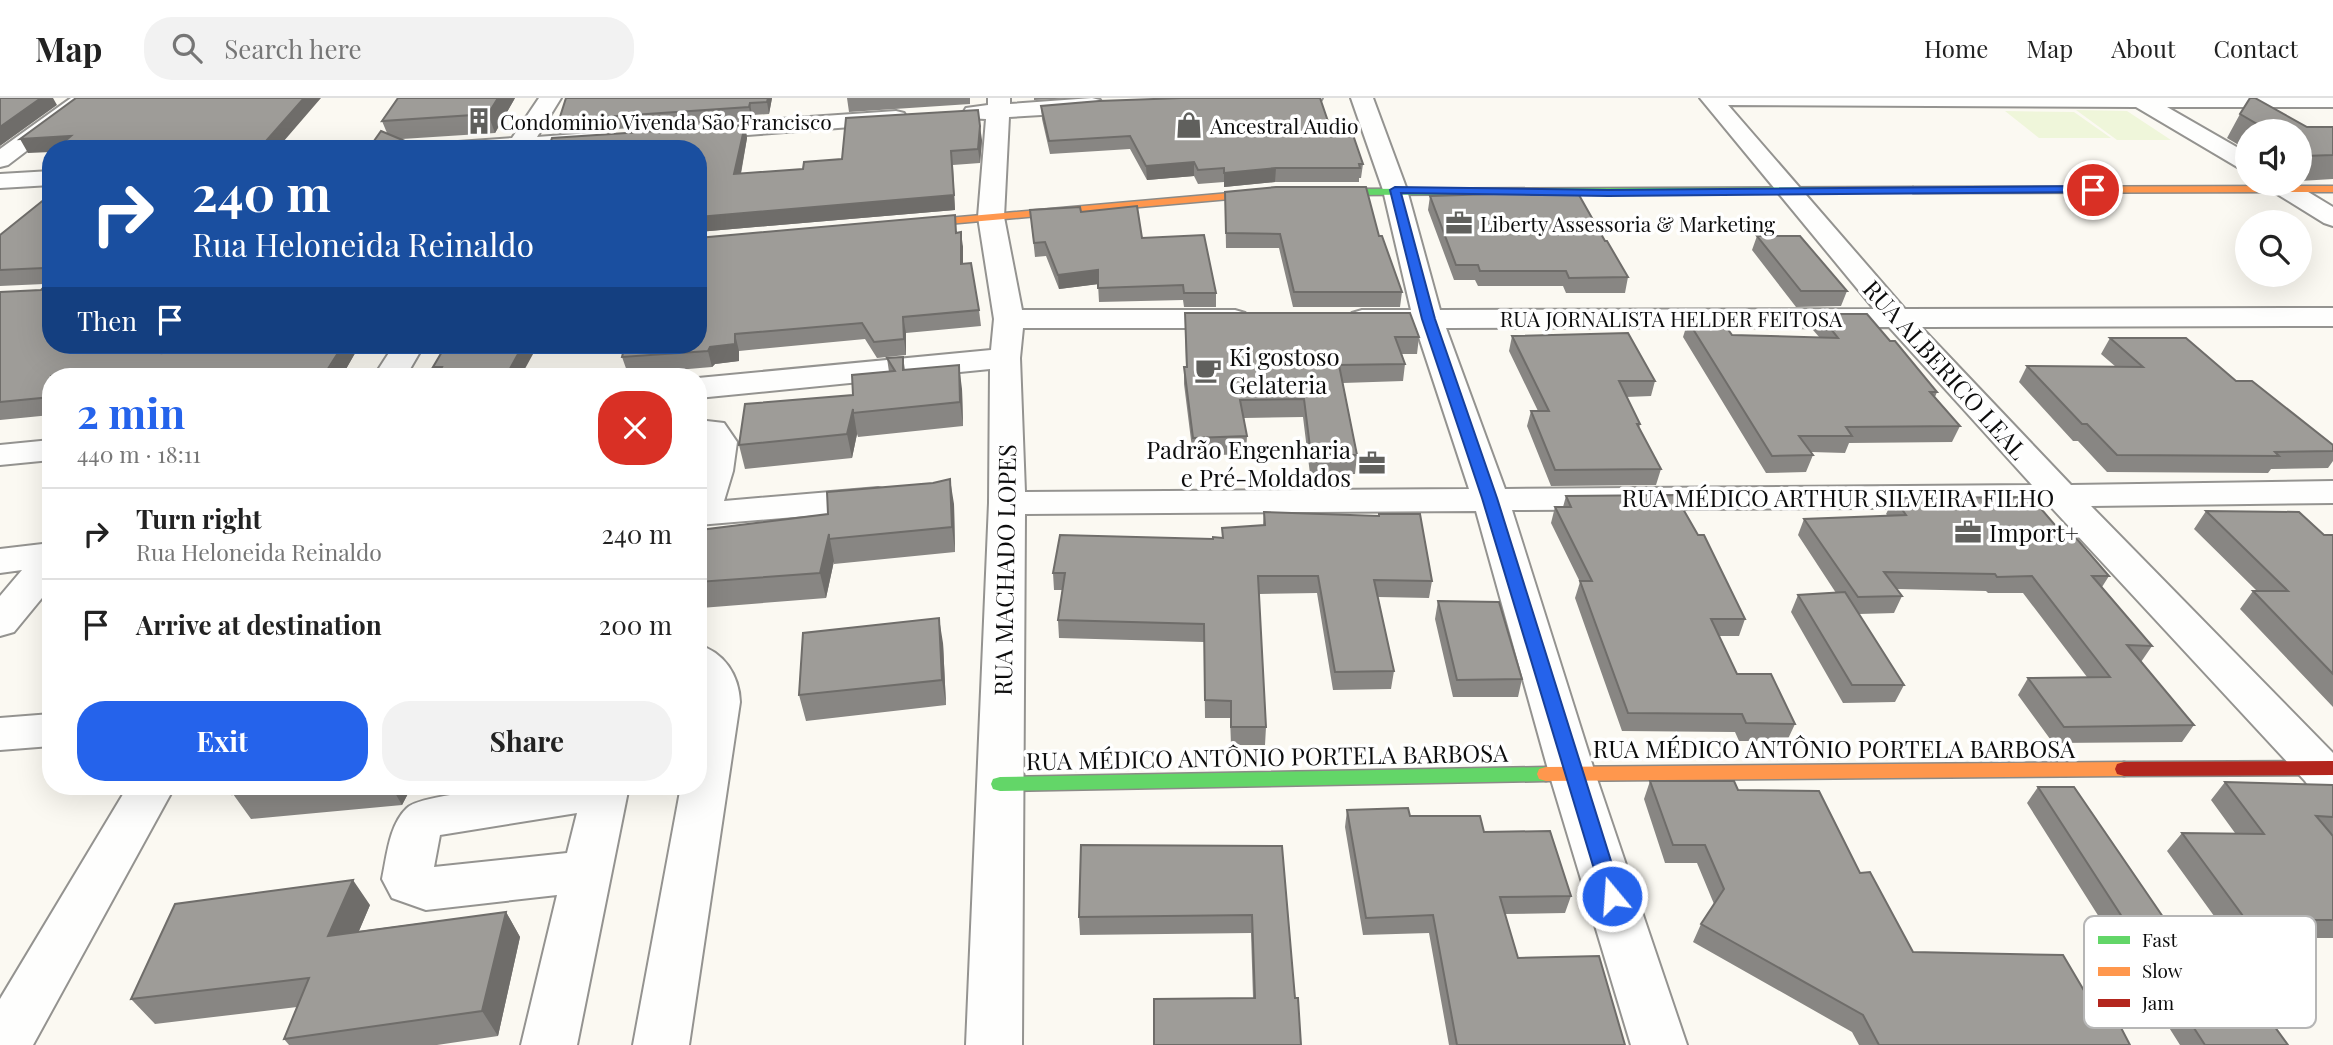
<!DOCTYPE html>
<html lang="en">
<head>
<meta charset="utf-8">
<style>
  body { margin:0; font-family:"Playfair Display",serif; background:#f2f2f2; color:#222; height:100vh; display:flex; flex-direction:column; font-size:26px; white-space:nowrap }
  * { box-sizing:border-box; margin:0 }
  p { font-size:23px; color:#767676 }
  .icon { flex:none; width:38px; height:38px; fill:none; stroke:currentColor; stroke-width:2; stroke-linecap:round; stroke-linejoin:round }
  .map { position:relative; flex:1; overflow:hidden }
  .side { position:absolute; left:42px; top:270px; width:665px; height:427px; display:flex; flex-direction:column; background:#fff; border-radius:28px; box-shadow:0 7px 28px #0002 }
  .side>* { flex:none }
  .banner { position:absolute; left:42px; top:42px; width:665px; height:214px; border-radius:28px; box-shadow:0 7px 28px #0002; background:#1a4fa0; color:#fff; overflow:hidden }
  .tools { position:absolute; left:2235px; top:21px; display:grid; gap:14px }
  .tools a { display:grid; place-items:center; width:77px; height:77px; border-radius:50%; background:#fff; box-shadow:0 7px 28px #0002; font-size:35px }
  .pin { position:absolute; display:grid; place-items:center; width:60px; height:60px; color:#fff; margin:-30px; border:4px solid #fff; border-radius:50%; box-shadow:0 2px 7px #0007 }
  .me { position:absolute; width:77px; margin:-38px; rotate:342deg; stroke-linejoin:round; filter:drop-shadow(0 0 5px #0008) }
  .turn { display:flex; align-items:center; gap:24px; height:147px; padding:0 35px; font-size:32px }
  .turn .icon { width:91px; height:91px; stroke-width:2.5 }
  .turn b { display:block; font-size:49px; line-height:60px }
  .then { display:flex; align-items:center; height:66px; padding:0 35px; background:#0003; gap:14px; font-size:26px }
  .round { display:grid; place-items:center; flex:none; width:74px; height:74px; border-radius:28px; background:#f2f2f2 }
  .headline { display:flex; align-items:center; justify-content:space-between; height:119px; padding:0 35px }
  h1 { font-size:42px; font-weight:700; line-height:52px; color:#2563eb }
  .cta { display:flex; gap:14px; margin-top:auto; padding:14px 35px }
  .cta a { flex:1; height:80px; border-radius:28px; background:#2563eb; color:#fff; font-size:28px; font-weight:700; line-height:80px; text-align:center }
  .cta a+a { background:#f2f2f2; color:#222 }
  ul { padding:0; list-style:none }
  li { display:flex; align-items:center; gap:21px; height:91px; padding:0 35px; border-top:2px solid #e0e0e0 }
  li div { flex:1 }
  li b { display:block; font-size:26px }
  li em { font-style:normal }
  header { display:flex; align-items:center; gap:42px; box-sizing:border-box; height:98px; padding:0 35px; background:#fff; border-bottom:2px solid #e0e0e0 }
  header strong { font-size:33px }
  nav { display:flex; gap:38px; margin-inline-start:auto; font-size:24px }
  .search { width:490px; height:63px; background:#f2f2f2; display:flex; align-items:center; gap:18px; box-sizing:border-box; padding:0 24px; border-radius:28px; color:#767676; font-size:26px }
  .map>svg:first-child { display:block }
  .pitch { fill:#eff6da }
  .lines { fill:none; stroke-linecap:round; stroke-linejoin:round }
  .street-casing { stroke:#949390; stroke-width:4 }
  .fast-casing { stroke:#8b8a87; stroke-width:3 }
  .slow-casing { stroke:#8b8a87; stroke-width:3 }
  .jam-casing { stroke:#8b8a87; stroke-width:3 }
  .street { fill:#fefefd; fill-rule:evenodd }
  .fast { fill:#63d668; fill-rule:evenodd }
  .slow { fill:#ff974d; fill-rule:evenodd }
  .jam { fill:#b3261e; fill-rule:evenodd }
  .wall { fill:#888683 }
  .shaded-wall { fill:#6f6d6a }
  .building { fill:#9e9c98; stroke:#6f6d6a; stroke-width:2 }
  .route { fill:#2563eb; stroke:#184099; stroke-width:2 }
  .labels { text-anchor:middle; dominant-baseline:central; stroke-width:7; stroke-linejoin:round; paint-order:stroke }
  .far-poi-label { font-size:21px; fill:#0d0d0d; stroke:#fff; text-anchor:start }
  .far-street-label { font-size:21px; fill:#0d0d0d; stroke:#fff }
  .poi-label { font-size:24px; fill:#0d0d0d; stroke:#fff; text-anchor:start }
  .street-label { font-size:24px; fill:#0d0d0d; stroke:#fff }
  .key { fill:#fff; stroke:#b6b6b6; stroke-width:2 }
  .key-label { font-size:19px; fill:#0d0d0d }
</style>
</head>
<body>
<header>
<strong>Map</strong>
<div class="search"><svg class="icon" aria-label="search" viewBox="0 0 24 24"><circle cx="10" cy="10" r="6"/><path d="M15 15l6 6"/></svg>Search here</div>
<nav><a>Home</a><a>Map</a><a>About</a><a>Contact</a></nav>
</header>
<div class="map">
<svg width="2333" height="947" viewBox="0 0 2333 947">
  <rect width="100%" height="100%" fill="#fbf9f2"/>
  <path class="pitch" d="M2076,12l51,1 44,29h-54z
    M2005,13l69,1 37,26h-72z"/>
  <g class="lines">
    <defs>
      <path id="street" d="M71,0h25l-88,67 -8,2v-18z
        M539,0h22l-24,39 66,-5 8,2 4,5 -4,5c-47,12 -115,5 -165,5l4,-5 8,-2 54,-4z
        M988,0h22v6l82,-6 8,2 3,5 -3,5 -8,2 -83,5 -5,100 18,93h213l10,3 5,6 -5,6 -10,3h-212l-3,30 5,134 444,-3 -53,-161h-54l-10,-3 -5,-6 5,-6 10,-3h49l-28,-120 -32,-92h22l34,92 33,120 434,-1 -174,-211h633v9h-166l80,46v17l-8,-2 -103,-61 -408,-2 177,204 428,-1v18l-412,1 150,158 262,-4v22l-242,3 242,247v50l-16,-5 -12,-17 -254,-274 -539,3 83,263 92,272h-56l-82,-272 -73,-262 -451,3 -3,531h-56l23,-542 1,-134 -292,29v-20l293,-28 3,-31 -16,-102 8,-98 -20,-1 -3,-5 3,-5 22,-3zM1889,229l143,158 -527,4 -59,-161z
        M1202,0h120l-3,5 -8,1 -100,3 -8,-2z
        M896,13l8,2 3,5 -3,5 -210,16 -8,-2 -3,-5 3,-5 8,-2z
        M51,73v14l-51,3v-14z
        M2266,86h29l38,23v19l-9,-3 -55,-34z
        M394,247h30l-18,31h-32z
        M698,322l26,3 13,19 -4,29 -9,30 154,-13 13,3 5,8 -5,8 -13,3 -180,15v-53l5,-30 -5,-2z
        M51,342v20l-51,5v-20z
        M51,445v44l-37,45 -14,4v-40l22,-26 -22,3v-24z
        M698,547c26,7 41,30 42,57l-51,343h-56l48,-259h17z
        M51,616v32l-51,4v-32z
        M128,688h47l-142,259h-33v-46z
        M518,688h111l-52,259h-56l36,-150 -131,15 -34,-12 -10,-19c5,-23 7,-54 25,-71 11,-12 91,-19 111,-22zM577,715l-10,40 -133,14 6,-32z"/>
      <path id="fast" d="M1913,89l5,3 -1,2 -567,3 -5,-3 5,-3z
        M1546,669l7,2 2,5 -2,5 -7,2 -546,10 -7,-2 -2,-5 2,-5 7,-2z"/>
      <path id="slow" d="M2333,88v6l-420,1 -5,-3 5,-3z
        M1275,91h75l5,3 -5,3h-75l-372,33 -5,-3 5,-3z
        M2124,664l7,2 2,5 -2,5 -7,2 -578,5 -7,-2 -2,-5 2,-5 7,-2z"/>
      <path id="jam" d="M2333,663v14l-209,1 -7,-2 -2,-5 2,-5 7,-2z"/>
    </defs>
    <use href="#street" class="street-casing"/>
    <use href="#fast" class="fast-casing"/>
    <use href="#slow" class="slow-casing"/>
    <use href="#jam" class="jam-casing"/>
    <use href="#street" class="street"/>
    <use href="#fast" class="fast"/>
    <use href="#slow" class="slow"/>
    <use href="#jam" class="jam"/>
  </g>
  <path class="wall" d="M515,0l-20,35 -93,6 -33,9 18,-15 -5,-12z
    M772,0l-3,16 -17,1 -1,4 -188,14 -4,-13z
    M847,0h123v6l-121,8z
    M1034,0h41l-41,2z
    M1041,8l291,27 31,31 -2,14h-2v4h-84l-51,5v-5l-26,2 -4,-8 -47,4 -17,-31 -80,5 -8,-35z
    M2240,16l67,13h26v52l-33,2v-50h-53v19l-20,-12z
    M745,27l2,13 -6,36 62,-5 39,-10 140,-19 -2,23 -27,2 2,45 -257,22v-83z
    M1225,94l154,44 23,56 -2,15h-107l-14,-59h-53z
    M51,96v151h77l-4,5 48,2 75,-7h109l2,3 -16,28h-291v39l-51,5v-128l41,-2 3,-3v-3l-44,2v-51z
    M1531,97l74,46 23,36 -3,16h-59l-3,-7h-85l-3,-6h-21l-26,-70 2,-14z
    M1030,112l51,2 61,26 74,55v14h-32l-1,-7 -84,2 -1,-18 -39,5 -13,-33 -11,1z
    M957,135l6,14v17l16,46 2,16 -75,7v22l-29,3 -12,-19 -126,12v10l-24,3 -3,3 -84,7 -6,-17z
    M1757,138l90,55 -6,15 -45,1 -44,-57z
    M1185,215l234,24 -2,17h-15l3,10 -2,17 -60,2 14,72 -2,19h-45l-7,-57 -59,1 3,18 -1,18 -53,2 -9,-72v-17h2z
    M1819,216l71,27 47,51 -2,5 25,29 -8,16 -103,1 -4,10 -34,-1 2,3 -7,17 -40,1 -83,-136 5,-16 44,14 88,3 -7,-8z
    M1512,238l143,45 -4,15 -25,1 14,27 -1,4 22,41 -5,16 -105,1 -24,-60 4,-15h7l-29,-60z
    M2110,240l126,43 97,64v16l-5,7 -57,1 -3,4 -161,-1 -29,-31h-5l-54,-59 8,-16 89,1 -15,-13z
    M538,247l-101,31 -4,-9z
    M903,259l2,13 57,19 1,37 -105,11 -1,-3 -5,24 -107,11 -6,-24 114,-50 36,-23 -2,-14z
    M1566,398l179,123 -6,17h-20l18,38 58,50 -8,17h-48l-4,-9 -113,-1 -47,-133 5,-16 -29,-59 4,-16h8z
    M1894,400l172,40 43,38 -7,11 50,59 -11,16 53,63 -12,17 -129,1 -35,-48 10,-17 59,-1 -64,-84h-35l-2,-2 -89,-2 5,7 -8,17 -35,1 45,71 -9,17 -52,1 -52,-91 7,-17 38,-2 -38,-58 6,-16 84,-3 -2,-2z
    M954,406l1,48 -121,12v-3l-8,37 -125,10 -3,-9v-55z
    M2206,413l118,24h9v172l-93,-98 13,-18h4l-63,-62z
    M1264,414l168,69 -3,17 -51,-1 16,74 -3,18 -58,1 -16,-97 -58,1 7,133 -1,18h-34l-1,-27h-25l-1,-76 -145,-4 -1,-18 5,-30h-9l-1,-17 169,-35v-10l41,-3z
    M1438,503l84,78 -4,18h-65l-18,-78z
    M943,545l3,62 -140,16 -7,-26z
    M1650,683l88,9 122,83 53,79 189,69 28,24h-271l-7,-13 -159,-90 8,-18 13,-20 -17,-41h-32l-21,-64z
    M2225,684l108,3v153h-103l-63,-87 15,-18h53l-24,-33z
    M237,688h175l-10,19 -151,14 -18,-25z
    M2038,689l134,143 76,56 -2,1 42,58h-108l-153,-242z
    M1347,712l63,6 74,16 87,64 -6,17 -60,1 13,44 107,87h-176l-20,-112 -66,2 -18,-108z
    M1282,748l13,152h-42l-2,-65 -171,2 -1,-18z
    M370,807l-11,26 147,-19 14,25 -22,99 -61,9h-148l-5,-6 13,-32 -142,17 -24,-25z"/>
  <path class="shaded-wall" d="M41,0h12l4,7 -57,41v-19z
    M304,0h17l-44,51h-18z
    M498,0h17l-20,35 -7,-19z
    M768,0h4l-3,16 -2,-12z
    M750,5l2,12 -1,4 -2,-12z
    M745,27l2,13 -9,50 -4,-14z
    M980,28l2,14 -2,23 -2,-14z
    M71,38l40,9 2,4h-62v3l-23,1 -8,-14z
    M951,53l4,59 -257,22v-15z
    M1194,64v14l-47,4 -1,-14z
    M1276,70l-1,14 -51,5v-14z
    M961,134l2,15v33l-2,-16z
    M1098,172l1,14 -40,5 -1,-14z
    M903,219l3,16v22l-2,-16z
    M735,236l4,17v10l-24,3 -3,3 -4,-16 2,-4z
    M105,247h23l-20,24 -10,-17z
    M343,247h13l2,3 -16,28h-17z
    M523,247h15l-17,31h-15z
    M169,248l9,17 -15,-10z
    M959,267l3,24 1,37 -3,-24z
    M853,311l4,25 -5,24 -5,-24z
    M950,381l4,25 1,48 -3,-25z
    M829,436l5,27 -8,37 -6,-25z
    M939,520l4,25 3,62 -4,-25z
    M391,688h21l-10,19z
    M353,782l17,25 -24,56 -18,-25z
    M506,814l14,25 -22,99 -16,-25z"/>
  <path class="building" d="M0,0h41l-41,29z
    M76,0h228l-45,51h-153l5,-4 -55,4 15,-13 -51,3z
    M398,0h100l-10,16 -106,7z
    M566,0h202l-1,4 -17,1 -1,4 -190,13z
    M1181,0h139l12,35 20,-1 11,32h-4l1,4h-84l-52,5v-5l-26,2 -4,-8 -48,4 -16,-30 -81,5 -8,-35 58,-5z
    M2250,0h5l52,29h26v28l-29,1 -4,-3v-22h-37l-1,-4 -22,-13z
    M978,12l2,16 -2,23 -27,2 3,44 -256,22v-68h-150l4,-11 193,-13 -11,49 69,-5 1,-7 38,-3 4,-41z
    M381,33l43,18h-63l8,-1z
    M1276,89h90l13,49h3l20,56h-108l-14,-58 -54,-1 -1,-41z
    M1530,95l1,2h48l26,46h2l21,36 -59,1 -3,-7h-86l-2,-6h-22l-26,-69z
    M51,96v151h54l-7,7 71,-6 -6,7 84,-8h96l-19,30 -10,1h-263v21l-51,5v-110l41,-2 3,-3 -1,-19 -43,2v-35z
    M1137,108l5,32 62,-3 12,58h-32l-1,-8 -85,3v-18l-40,5 -13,-33 -11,1 -4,-33 50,-3 1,5z
    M955,117l1,18 5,-1v32l10,-1 8,47 -76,7 1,22 -30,3 -12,-19 -127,11v10l-25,3 -2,4 -86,6 3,-12h73v-107z
    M1757,138h43l47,55h-46z
    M1185,215h225l9,24h-24l10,27 -66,1 18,90h-46l-7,-56 -64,1 7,36 -54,2 -9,-71h3z
    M1819,216h48l23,27h5l42,51h-7l30,34 -114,1 6,9h-53l14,19 -41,1 -84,-135h34l10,14 106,3z
    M1628,235l27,48h-36l21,43h-3l24,45 -106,1 -24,-59h18l-37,-75z
    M2110,240h76l50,43h16l81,64v6l-58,1 4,4 -162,-1 -30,-31h-5l-55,-58 116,1z
    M446,247h77l-17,31h-69l5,-9h-9z
    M903,259v13l56,-5 1,37 -107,11v-4l-6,25 -108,11 6,-41 108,-9 -1,-20 43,-4 -8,-13z
    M950,381l2,48 -123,12v-5l-9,39 -122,9v-38l2,-14 128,-16 -1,-22 106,-9z
    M1675,397l23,40h6l41,84h-34l26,55h34l24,50 -49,-1 -4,-9 -114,-1 -48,-132h12l-37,-74h16l-5,-11z
    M2031,399l35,41h10l33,38h-17l60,70 -25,-1 67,80 -130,2 -36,-49 82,-1 -78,-101 -35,1 -2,-3 -111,-2 18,24 -44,1 -54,-78 102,-4 -12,-17z
    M2206,413l93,1 25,23h9v139l-80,-83h35z
    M1264,414l115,4v-2h41l12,67 -58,-1 20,91 -59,1 -17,-96h-60l8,151h-35v-26l-26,-1 -1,-76 -146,-4 7,-47h-12l7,-38 153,4v-2l10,1 -1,-10 43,-3z
    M1845,494l59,93h-52l-54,-90z
    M1438,503l61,1 23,77 -65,1z
    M939,520l3,62 -143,15 4,-62z
    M1650,683h84l4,9 81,1 41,82 10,-1 43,80 150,3 39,66 16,1 12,23h-251l-16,-30 -162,-91 23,-35 -19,-44h-32z
    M2225,684l108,3v32l-17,-1 17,20v84h-87l-64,-87 82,1z
    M237,688h79l-83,8z
    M2038,689h36l98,143h36l40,56h-3l43,59h-83z
    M1408,710l2,8h70l4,16 66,-1 21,65 -71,1 18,61 81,-2 26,89h-168l-24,-130 -67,3 -19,-108z
    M1081,747l201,1 13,152h3l3,47h-147v-46l101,-1 -3,-83 -173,2z
    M353,782l-25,56 178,-24 -24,99 -198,28 25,-61 -178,21 44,-95z"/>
  <path class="route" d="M2093,88l4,1v5l-489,4 -207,-3 34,126 62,179 125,398 -3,6 -7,3 -8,-3 -122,-404 -60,-179 -32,-129 5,-3 213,3z"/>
  <defs>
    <symbol id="building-bare" viewBox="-9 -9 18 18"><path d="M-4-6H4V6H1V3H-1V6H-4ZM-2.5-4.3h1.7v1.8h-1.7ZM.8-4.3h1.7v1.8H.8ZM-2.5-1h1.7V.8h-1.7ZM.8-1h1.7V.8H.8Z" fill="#60605d" stroke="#fff" stroke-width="2.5" paint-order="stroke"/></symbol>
    <symbol id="shop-bare" viewBox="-9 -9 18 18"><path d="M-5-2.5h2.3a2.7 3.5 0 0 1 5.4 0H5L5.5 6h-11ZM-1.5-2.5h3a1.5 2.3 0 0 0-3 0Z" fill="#60605d" stroke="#fff" stroke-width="2.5" paint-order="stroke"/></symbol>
    <symbol id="office-bare" viewBox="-9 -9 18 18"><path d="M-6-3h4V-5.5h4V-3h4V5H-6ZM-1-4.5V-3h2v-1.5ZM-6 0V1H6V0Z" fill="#60605d" stroke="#fff" stroke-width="2.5" paint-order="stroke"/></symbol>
    <symbol id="cafe-bare" viewBox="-9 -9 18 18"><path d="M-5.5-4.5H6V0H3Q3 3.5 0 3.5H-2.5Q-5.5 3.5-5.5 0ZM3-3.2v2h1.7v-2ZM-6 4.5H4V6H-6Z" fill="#60605d" stroke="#fff" stroke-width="2.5" paint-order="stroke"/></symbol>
  </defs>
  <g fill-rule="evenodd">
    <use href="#building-bare" x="460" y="4" width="38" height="38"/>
    <use href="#shop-bare" x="1170" y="8" width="38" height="38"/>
    <use href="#office-bare" x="1440" y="106" width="38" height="38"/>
    <use href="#cafe-bare" x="1189" y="253" width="38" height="38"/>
    <use href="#office-bare" x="1353" y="346" width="38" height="38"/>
    <use href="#office-bare" x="1949" y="415" width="38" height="38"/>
  </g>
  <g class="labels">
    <g class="far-poi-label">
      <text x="500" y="23">Condominio Vivenda São Francisco</text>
      <text x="1210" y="27">Ancestral Audio</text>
      <text x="1480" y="125">Liberty Assessoria &amp; Marketing</text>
    </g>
    <g class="far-street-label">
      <text x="1671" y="220">RUA JORNALISTA HELDER FEITOSA</text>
    </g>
    <g class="poi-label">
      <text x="1229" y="258">Ki gostoso<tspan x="1229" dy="28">Gelateria</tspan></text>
      <text x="1351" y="351" text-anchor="end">Padrão Engenharia<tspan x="1351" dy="28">e Pré-Moldados</tspan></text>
      <text x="1989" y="434">Import+</text>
    </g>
    <g class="street-label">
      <text transform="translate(1946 271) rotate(48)">RUA ALBERICO LEAL</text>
      <text x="1838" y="399">RUA MÉDICO ARTHUR SILVEIRA FILHO</text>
      <text transform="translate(1004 472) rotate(-89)">RUA MACHADO LOPES</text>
      <text x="1834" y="650">RUA MÉDICO ANTÔNIO PORTELA BARBOSA</text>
      <text transform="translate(1267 658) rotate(-1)">RUA MÉDICO ANTÔNIO PORTELA BARBOSA</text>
    </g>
  </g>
  <rect x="2084" y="818" width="232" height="112" rx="10" class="key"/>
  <rect x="2098" y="838" width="32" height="8" fill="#63d668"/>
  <rect x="2098" y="869" width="32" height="9" fill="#ff974d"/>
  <rect x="2098" y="901" width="32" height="8" fill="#b3261e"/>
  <g class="key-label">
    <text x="2142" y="849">Fast</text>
    <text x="2142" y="880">Slow</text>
    <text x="2142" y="912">Jam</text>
  </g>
</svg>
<div class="tools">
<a><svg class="icon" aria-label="sound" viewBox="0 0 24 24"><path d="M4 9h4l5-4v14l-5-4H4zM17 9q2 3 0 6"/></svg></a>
<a><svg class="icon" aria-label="search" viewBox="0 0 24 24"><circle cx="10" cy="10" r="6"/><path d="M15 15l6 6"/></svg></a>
</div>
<div class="pin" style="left:2093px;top:92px;background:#d93025"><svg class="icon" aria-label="arrive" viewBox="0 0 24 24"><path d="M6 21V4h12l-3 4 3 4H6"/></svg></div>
<svg class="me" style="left:1612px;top:798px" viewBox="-20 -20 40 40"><circle r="17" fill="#2563eb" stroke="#fff" stroke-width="3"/><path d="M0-11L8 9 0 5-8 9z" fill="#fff"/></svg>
<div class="banner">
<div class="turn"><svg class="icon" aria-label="right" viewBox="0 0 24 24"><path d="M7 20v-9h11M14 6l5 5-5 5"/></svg><div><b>240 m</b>Rua Heloneida Reinaldo</div></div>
<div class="then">Then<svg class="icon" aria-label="arrive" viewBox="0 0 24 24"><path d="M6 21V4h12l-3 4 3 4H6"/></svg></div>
</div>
<section class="side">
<div class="headline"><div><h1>2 min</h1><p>440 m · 18:11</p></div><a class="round" style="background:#d93025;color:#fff"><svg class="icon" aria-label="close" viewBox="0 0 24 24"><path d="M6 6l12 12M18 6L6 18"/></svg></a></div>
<ul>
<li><svg class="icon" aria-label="right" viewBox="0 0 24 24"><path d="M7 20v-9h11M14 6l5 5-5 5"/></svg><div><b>Turn right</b><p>Rua Heloneida Reinaldo</p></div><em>240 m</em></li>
<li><svg class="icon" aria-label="arrive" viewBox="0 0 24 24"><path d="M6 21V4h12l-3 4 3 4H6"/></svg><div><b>Arrive at destination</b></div><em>200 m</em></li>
</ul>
<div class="cta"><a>Exit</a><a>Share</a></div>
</section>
</div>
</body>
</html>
